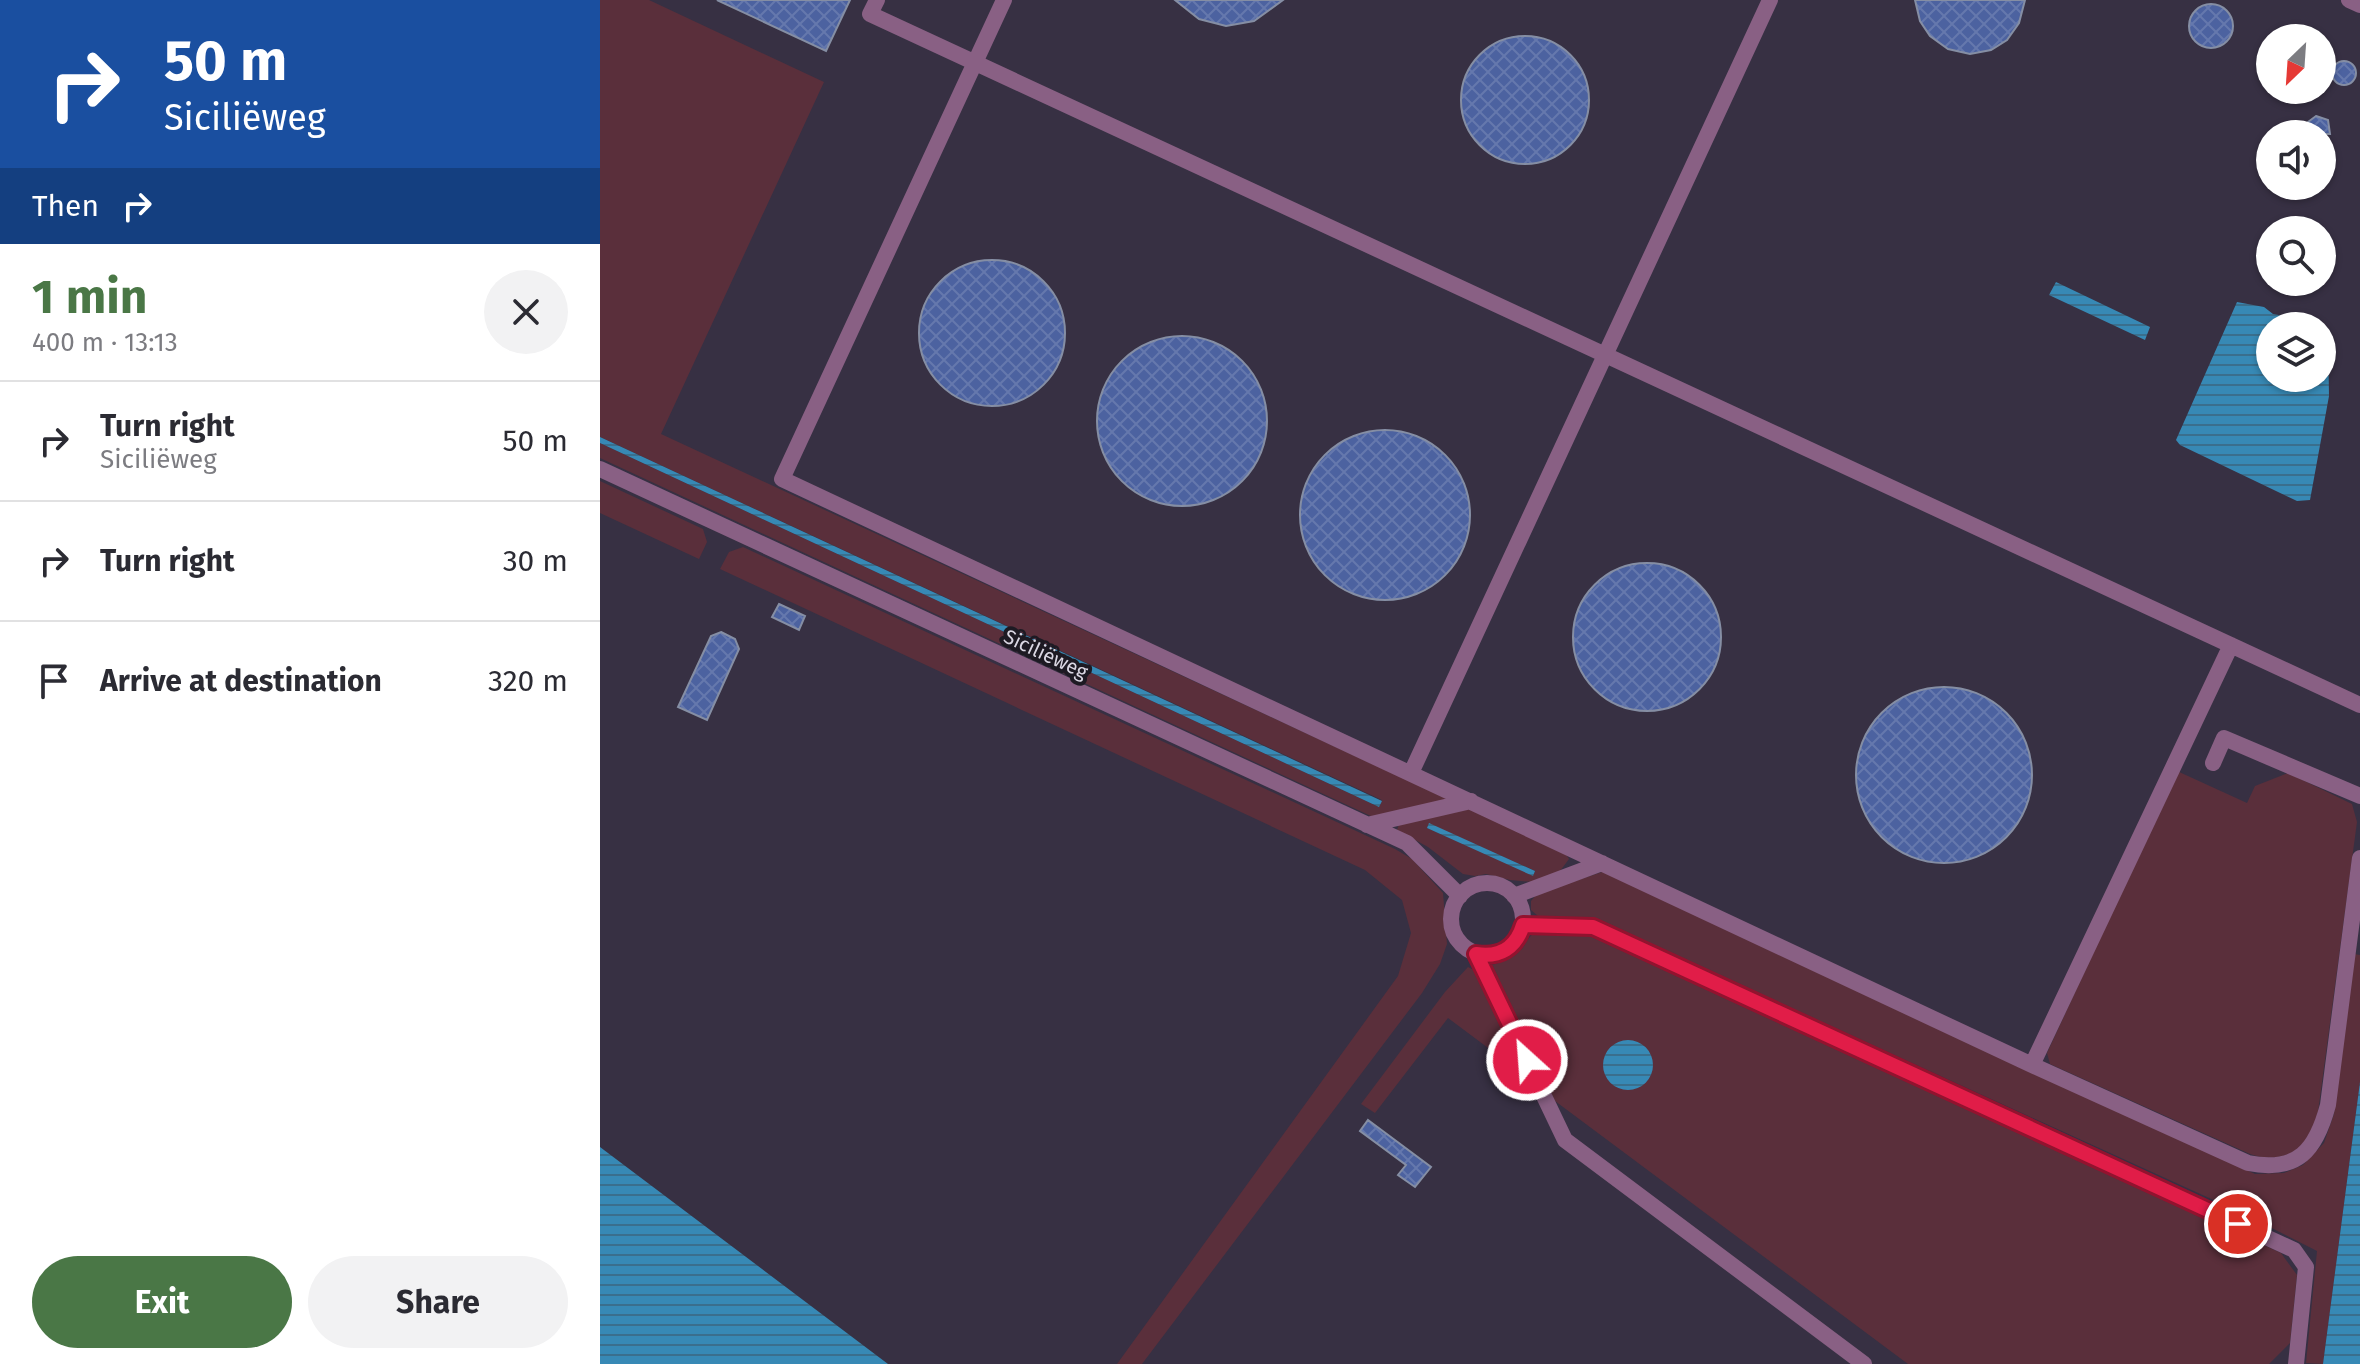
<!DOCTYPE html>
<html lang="en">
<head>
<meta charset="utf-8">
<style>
  body { margin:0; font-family:"Fira Sans",sans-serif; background:#f2f2f3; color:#2b2b33; height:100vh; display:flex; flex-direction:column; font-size:30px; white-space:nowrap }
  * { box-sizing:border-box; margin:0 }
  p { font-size:26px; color:#7c7c81 }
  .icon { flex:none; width:44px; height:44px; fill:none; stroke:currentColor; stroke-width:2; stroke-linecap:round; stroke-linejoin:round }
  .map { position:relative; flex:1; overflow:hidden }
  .panel { display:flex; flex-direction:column; background:#fff; width:600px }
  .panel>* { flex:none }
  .top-card { background:#1a4fa0; color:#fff; overflow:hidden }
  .needle { width:52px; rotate:205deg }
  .fabs { position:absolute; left:1656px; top:24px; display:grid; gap:16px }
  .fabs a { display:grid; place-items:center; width:80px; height:80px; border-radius:50%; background:#fff; box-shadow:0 2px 6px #0004; font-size:40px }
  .pin { position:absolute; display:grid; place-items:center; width:68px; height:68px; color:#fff; margin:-34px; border:4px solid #fff; border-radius:50%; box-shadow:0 2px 8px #0007 }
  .me { position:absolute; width:88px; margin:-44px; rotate:334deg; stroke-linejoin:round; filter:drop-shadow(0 0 6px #0008) }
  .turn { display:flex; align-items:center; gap:28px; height:168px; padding:0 32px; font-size:36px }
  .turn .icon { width:104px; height:104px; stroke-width:2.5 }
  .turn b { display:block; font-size:56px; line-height:68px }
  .then { display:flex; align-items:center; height:76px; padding:0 32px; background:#0003; gap:16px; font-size:30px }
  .round { display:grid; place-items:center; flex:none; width:84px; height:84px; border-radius:42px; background:#f2f2f3 }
  .overview { display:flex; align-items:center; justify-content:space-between; height:136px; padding:0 32px }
  h1 { font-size:48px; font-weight:700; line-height:60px; color:#4a7746 }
  .cta { display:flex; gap:16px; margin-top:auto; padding:16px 32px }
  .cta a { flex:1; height:92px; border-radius:48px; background:#4a7746; color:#fff; font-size:32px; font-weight:700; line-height:92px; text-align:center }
  .cta a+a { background:#f2f2f3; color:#2b2b33 }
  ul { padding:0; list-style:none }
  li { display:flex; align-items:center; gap:24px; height:120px; padding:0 32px; border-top:2px solid #e1e1e2 }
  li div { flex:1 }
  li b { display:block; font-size:30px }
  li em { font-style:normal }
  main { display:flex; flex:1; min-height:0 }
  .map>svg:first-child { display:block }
  .grass { fill:#5a2f3b; fill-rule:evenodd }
  .water { fill:url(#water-rules) }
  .building { fill:url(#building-cross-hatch); stroke:#858ea4; stroke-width:2 }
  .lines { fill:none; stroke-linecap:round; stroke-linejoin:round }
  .minor { stroke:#896084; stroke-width:16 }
  .route-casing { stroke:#92132f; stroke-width:20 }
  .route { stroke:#e11d48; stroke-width:14 }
  .labels { text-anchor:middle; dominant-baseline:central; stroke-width:8; stroke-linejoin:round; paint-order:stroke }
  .street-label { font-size:20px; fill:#dad7e3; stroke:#1d1a23 }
</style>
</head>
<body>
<main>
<section class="panel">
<div class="top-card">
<div class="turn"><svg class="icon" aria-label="right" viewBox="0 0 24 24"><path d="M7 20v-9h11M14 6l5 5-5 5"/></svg><div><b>50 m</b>Siciliëweg</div></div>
<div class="then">Then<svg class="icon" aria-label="right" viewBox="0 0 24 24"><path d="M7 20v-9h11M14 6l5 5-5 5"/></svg></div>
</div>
<div class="overview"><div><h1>1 min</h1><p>400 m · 13:13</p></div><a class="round"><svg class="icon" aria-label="close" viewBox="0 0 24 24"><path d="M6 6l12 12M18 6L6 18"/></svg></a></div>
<ul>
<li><svg class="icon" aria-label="right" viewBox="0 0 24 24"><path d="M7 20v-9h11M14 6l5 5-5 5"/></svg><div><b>Turn right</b><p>Siciliëweg</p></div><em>50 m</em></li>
<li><svg class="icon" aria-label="right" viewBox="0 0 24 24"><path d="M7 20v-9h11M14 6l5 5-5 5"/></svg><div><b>Turn right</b></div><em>30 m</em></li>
<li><svg class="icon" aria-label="arrive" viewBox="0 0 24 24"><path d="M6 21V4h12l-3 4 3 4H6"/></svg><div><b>Arrive at destination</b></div><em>320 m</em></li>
</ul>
<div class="cta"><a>Exit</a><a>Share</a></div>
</section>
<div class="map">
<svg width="1760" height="1364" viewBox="0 0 1760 1364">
  <defs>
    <pattern id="water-rules" width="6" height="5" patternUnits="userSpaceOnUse" patternTransform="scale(2)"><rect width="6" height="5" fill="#3789b5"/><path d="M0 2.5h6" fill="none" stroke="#3a6f8d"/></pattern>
    <pattern id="building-cross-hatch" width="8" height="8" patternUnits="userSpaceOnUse" patternTransform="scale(2)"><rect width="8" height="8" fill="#4c62a0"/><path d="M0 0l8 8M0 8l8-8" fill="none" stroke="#6578ad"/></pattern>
  </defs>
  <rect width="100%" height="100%" fill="#373043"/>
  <path class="grass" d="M0,0h49l175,82 -163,352 789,366 -77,17 -773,-359v-15l779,364 3,-7 -782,-363z
    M0,481l103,48 4,13 -8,17 -99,-46z
    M143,547l652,302 17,10 31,34 4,51 -7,20 -18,29 -280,371h-25l281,-388 13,-43 -9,-33 -37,-30 -645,-301 9,-17z
    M1577,771l70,32 8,-17 33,-13 64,31 5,18 -39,290c-2,8 -4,18 -8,25 -14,20 -39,25 -60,17l-200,-90 -3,-11z
    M870,809l95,44 4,6 -9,12 -27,11 -23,-2 -24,-6 -11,2 -12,-2 -35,-27 -31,-17 2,-6zM829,824l106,47 -2,4 -106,-47z
    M1005,871l650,303 29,-1 19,-8 21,-22 10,-29 20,-160 6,1v127l-37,282 -17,-1 11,-112 -77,-39 -643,-292 -59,-4 -7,-6v-9l6,-7z
    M936,932l57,3 688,318 16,22 -7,68 -21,21h-361l-353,-263 -67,-135c13,-3 27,-8 35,-19 5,-7 5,-10 13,-15z
    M868,967l6,3 57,110 -83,-62 -73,95 -14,-9 84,-112z"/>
  <path class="water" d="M1456,282l94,45 -5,13 -96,-45z
    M1637,302l27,5 9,7 18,3 13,9h-34v52h52v-43l6,3 1,58 -19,104 -13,1 -117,-56 -4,-5z
    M0,437l782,364 -3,6 -779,-364z
    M829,823l106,48 -2,5 -106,-48z
    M1003 1065a25 25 0 1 1 50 0a25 25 0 1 1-50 0Z
    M1760,1082v282h-37z
    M0,1147l288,217h-288z"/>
  <path class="building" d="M117,0h133l-24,51z
    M575,0h108l-29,21 -28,5 -27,-7z
    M1315,0h110l-6,23 -12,17 -16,10 -21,4 -22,-5 -18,-13 -10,-15z
    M1589 26a22 22 0 1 1 44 0a22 22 0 1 1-44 0Z
    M861 100a64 64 0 1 1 128 0a64 64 0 1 1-128 0Z
    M1732 73a12 12 0 1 1 24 0a12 12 0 1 1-24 0Z
    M1716,116l12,4 2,14h-23l1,-12z
    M319 333a73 73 0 1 1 146 0a73 73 0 1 1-146 0Z
    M497 421a85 85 0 1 1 170 0a85 85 0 1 1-170 0Z
    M700 515a85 85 0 1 1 170 0a85 85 0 1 1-170 0Z
    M973 637a74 74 0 1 1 148 0a74 74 0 1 1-148 0Z
    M179,604l26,12 -6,14 -27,-13z
    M121,632l14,7 4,10 -32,71 -29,-13 33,-71z
    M1256 775a88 88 0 1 1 176 0a88 88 0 1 1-176 0Z
    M768,1120l63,47 -16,20 -17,-12 8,-10 -46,-34z"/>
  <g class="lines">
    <path class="minor" d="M277,0l-7,14 1490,691
      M404,0l-222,479 1250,586 216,98c50,10 68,-13 80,-58l32,-247
      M1749,0l11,5
      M0,469l807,374 53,53
      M1613,763l11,-25 136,58
      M811,773l359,-773
      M767,825l104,-24
      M851 919a36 36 0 1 1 72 0a36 36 0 1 1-72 0Z
      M914,896l88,-33
      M923,925l70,2 701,323 12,17 -10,97
      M876,954l89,186 299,224
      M1432,1065l199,-420"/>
  </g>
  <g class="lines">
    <defs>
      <path id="route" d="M927,1060l-51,-106c24,4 40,-6 47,-29l70,2 645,297"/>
    </defs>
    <use href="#route" class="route-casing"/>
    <use href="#route" class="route"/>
  </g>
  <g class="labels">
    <g class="street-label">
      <text transform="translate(446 654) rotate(25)">Siciliëweg</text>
    </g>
  </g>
</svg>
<div class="fabs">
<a><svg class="needle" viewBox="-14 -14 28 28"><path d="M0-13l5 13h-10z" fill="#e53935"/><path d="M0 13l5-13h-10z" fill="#7c7c81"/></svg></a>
<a><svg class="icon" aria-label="sound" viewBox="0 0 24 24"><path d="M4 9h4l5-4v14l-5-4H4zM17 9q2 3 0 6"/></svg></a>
<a><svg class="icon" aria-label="search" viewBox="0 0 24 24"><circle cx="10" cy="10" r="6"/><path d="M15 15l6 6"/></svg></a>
<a><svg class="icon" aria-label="layers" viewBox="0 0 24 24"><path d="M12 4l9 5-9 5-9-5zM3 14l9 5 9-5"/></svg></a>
</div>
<div class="pin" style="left:1638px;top:1224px;background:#d93025"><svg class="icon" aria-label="arrive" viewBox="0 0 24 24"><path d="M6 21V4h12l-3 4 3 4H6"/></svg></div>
<svg class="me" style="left:927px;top:1060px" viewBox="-20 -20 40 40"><circle r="17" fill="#e11d48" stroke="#fff" stroke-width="3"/><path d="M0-11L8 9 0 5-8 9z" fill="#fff"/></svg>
</div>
</main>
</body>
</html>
